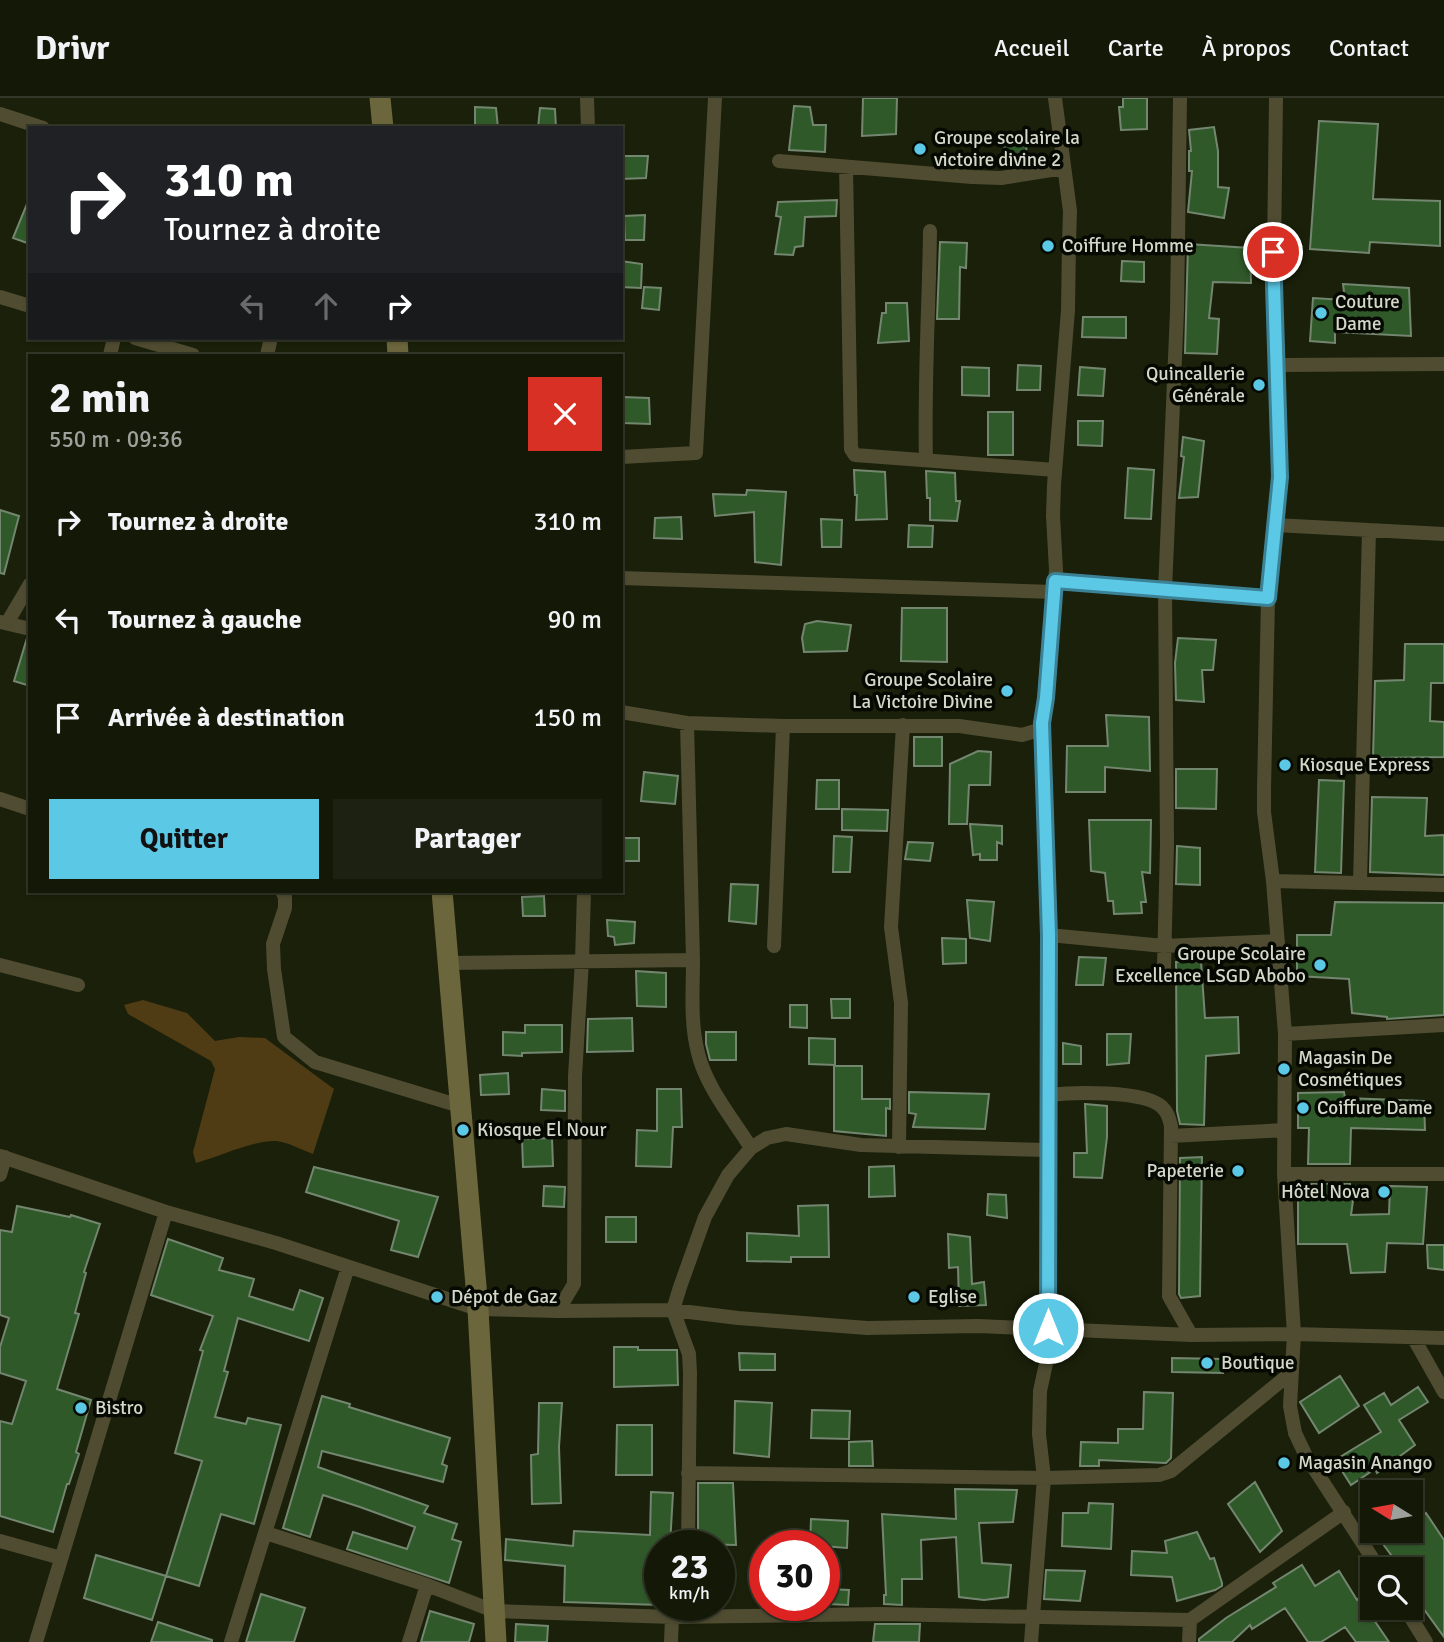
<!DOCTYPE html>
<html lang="fr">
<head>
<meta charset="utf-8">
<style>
  body { margin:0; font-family:Signika,sans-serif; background:#1d2111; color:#f1f3f6; height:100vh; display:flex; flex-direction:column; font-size:26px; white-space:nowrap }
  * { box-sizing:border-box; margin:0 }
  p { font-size:23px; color:#9da09b }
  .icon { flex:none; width:38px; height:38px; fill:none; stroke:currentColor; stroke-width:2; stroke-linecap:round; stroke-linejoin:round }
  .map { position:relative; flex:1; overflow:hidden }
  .sheet { position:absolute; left:28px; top:256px; width:595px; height:539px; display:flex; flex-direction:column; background:#141807; border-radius:0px; box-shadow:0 2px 5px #0004,0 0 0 2px #333728 }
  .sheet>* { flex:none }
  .guide { position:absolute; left:28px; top:28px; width:595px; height:214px; border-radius:0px; box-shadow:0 2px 5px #0004,0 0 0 2px #333728; background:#202124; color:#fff; overflow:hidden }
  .needle { width:46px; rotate:281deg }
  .buttons { position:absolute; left:1360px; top:1382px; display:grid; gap:14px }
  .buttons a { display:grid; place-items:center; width:63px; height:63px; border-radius:0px; background:#141807; box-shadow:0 2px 5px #0004,0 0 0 2px #333728; font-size:35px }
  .speed { position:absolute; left:644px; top:1432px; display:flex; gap:14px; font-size:35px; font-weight:700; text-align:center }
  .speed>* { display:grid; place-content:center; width:91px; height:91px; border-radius:50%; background:#141807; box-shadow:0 2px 5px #0004,0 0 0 2px #333728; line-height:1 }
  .speed small { font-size:18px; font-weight:400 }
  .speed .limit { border:10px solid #d22; background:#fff; color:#111 }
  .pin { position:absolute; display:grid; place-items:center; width:60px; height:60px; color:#fff; margin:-30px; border:4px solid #fff; border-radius:50%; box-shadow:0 2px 7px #0007 }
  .me { position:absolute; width:77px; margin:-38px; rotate:0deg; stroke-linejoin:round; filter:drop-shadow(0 0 5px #0008) }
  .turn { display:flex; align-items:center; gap:24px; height:147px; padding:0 21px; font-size:32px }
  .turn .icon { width:91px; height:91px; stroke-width:2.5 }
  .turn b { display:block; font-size:49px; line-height:60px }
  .lanes { display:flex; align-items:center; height:66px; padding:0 21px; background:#0003; justify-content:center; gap:35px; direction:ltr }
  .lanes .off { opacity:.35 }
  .round { display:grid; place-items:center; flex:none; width:74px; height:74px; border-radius:0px; background:#1d2111 }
  .summary { display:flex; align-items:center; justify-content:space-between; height:119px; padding:0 21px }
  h1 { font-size:42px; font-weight:700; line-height:52px }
  .button { display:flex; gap:14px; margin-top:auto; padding:14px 21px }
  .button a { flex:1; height:80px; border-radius:0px; background:#5bc8e6; color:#111; font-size:28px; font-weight:700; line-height:80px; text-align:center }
  .button a+a { background:#1d2111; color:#f1f3f6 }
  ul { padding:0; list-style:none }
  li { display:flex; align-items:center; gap:21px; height:98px; padding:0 21px }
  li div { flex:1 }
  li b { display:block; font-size:26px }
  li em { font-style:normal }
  header { display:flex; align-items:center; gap:42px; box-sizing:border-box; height:98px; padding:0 35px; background:#141807; border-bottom:2px solid #333728 }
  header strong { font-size:33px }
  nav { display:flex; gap:38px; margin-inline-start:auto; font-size:24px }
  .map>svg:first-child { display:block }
  .green { fill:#503c14 }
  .building { fill:#305929; stroke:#738670; stroke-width:2 }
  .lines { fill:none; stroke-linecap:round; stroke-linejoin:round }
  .street { stroke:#4f4c32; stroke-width:14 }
  .secondary { stroke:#6b663c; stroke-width:21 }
  .route-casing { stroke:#3b8296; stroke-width:18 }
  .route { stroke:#5bc8e6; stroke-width:12 }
  .poi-dot { fill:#5bc8e6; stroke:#060902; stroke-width:2.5 }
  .labels { text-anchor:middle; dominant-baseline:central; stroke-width:7; stroke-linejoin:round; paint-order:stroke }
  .poi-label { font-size:19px; fill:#d3d8c9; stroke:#060902; text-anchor:start }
</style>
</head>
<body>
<header>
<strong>Drivr</strong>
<nav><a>Accueil</a><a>Carte</a><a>À propos</a><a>Contact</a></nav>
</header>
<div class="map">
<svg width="1444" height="1544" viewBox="0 0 1444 1544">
  <rect width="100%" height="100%" fill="#1a2009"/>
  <path class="green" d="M143,902l44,13 28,28 24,-4 26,1 69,51 -21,65c-11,-4 -25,-12 -37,-13 -21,-1 -58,16 -80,22l-3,-11 22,-83 -4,-8 -83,-47 -4,-9z"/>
  <path class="building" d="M863,0h34l-1,36 -34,2z
    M1123,0h24v31l-26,1 -2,-23h4z
    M794,8l16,1 3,18h13l-1,27 -36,-2z
    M475,9l21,1 2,20h-23z
    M540,10l15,1 1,19h-18z
    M1319,23l59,3 -5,75 67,2v45l-70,-4 -1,11 -59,-4z
    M1214,29l4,24v36l11,1 -5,30 -36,-6 4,-41h-3v-20h2l-2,-21z
    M1005,37h22l-1,20 -22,-1z
    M621,58h27l-2,22 -25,1z
    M29,101h1v45l-17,-6z
    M837,102l-1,16 -31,1 -2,29 -8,1 -2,8 -18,-1 6,-37 -5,-1 2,-14z
    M645,117l-1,25h-19l-1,-24z
    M940,144l27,1 -1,25 -6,-1 -1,52h-22z
    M1188,146l62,4 1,35 -38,-1 -4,36 10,1 -2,35 -32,-1z
    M621,163l21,3 -1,24 -20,-1z
    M1122,163l22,1v20l-23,-1z
    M1343,186l66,4 2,48 -76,-4v11l-25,-2 3,-43 32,2z
    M644,189l17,1 -2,22 -17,-2z
    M886,205h21l2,38 -31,2 4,-30h4z
    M1083,219h43v21l-44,-1z
    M1018,267l23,1 -1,24h-23z
    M962,269l27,1v28l-27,-1z
    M1080,269l25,2 -2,27 -25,-1z
    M623,299l26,1 1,26 -27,-1z
    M988,314h25v43h-25z
    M1078,323h25l-1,25 -24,-1z
    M1183,339l21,4 -6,56 -19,1 5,-41 -3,-1z
    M1128,370l26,2 -3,49 -26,-1z
    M854,372l31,2 2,47 -31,1 1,-25h-2z
    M926,373l29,2 1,28h4l-3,20 -27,-1v-22h-3z
    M747,392l39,2 -5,73 -26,-3 -1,-50 -39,4 -2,-22 33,1z
    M0,412l19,6 -15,58 -4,-1z
    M681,419l1,22 -28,-1 1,-20z
    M821,421l21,1 -1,27h-19z
    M909,427l24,1 -1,21h-24z
    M902,510h45v54l-46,-1z
    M817,523l34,4 -4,26 -43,1 -2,-14 3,-14z
    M27,540l3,1v47l-16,-5z
    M1178,540l38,2 -3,30h-11l2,32 -28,-2 -1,-37z
    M1405,546h39v39h-13l-1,38 14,1v35l-71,1 2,-77 29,-1z
    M1106,617l43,2 1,54 -45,-4v25h-39l1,-46h41z
    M914,639h28v29h-28z
    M978,653l13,1 -1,33h-21l-2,39h-18l1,-60z
    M1176,671h41l-1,40 -40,-1z
    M644,674l34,4 -3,28 -34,-3z
    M817,682h22v29h-23z
    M1319,682l25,1 -3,92 -26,-1z
    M1372,699l55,1 -2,38 19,-1v40l-74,-3z
    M842,711l46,1 -1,21 -45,-1z
    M1089,722h62l-1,53 -8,-1 4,30h-5l1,11 -28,1 -1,-13h-5l-3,-28 -14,-2z
    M970,726l32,2v18l-5,-2v18h-17v-6l-7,1z
    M834,738l18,1 -2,35h-17z
    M621,740h18v23h-18z
    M908,744l25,1 -3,18 -25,-2z
    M1177,748l23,2v37l-24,-1z
    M731,786l27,1 -2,39 -27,-3z
    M544,798l1,20h-22l-1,-19z
    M967,802l27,2 -4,39 -20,-3z
    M1335,804l109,1v112l-57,4v-2l-35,-4 -3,-34 -52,-3v-41h34z
    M607,822l28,2 -1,21 -19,2 -1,-8 -6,-1z
    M942,840l24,1v24l-23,1z
    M1079,859l27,1 -3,27h-27z
    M1201,863l4,57 33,-1 1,36 -33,3 -2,69 -24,-1 -3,-13 -1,-149z
    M636,873l30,2v34l-29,-1z
    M831,901h19v19h-18z
    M790,907h17v23l-17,-1z
    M632,920l1,33 -46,1 1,-33z
    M525,927h37v27l-40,1v3l-19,-1v-23l22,1z
    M706,934h30v28h-26l-4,-16z
    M1107,936h24l-2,29 -22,2z
    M809,940l26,1v26l-26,-1z
    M1063,945l18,3v18h-18z
    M834,968h28v33h28v10l-4,-1v28l-52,-5z
    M508,975l1,21 -28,1 -1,-20z
    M542,991l23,2v20l-24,-1z
    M657,991h24l1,38h-9l-2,40 -35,-1 1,-36 20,1z
    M909,994l80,2 -4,35 -72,-2 3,-13 -7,-1z
    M1344,994l1,6 79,3 1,29 -74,-2 -1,36h-42l1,-36h-11v-35z
    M1085,1006l22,2v31l-5,41 -28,-1v-24h13z
    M552,1040l1,28 -30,1 -1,-28z
    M1202,1059l-2,139 -19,2 -2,-4 1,-136z
    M894,1068l1,30 -26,1v-30z
    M314,1069l124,30 -20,60 -27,-7 8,-29 -93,-29z
    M1298,1086h52v2h5l-4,29 38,-1 1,-28 37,1 -4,57 -36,-1 -2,29 -34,1 -4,-29h-49z
    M544,1088l21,1 -1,20 -21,-1z
    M988,1096l18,1 1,23 -20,-3z
    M828,1107l1,52h-38v5l-44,-1v-28l52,3 -1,-30z
    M17,1108l53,11 1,-2 29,9 -16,48 2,1 -11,40 4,1 -22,75 34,11 -15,52 3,2 -10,30h-2l-14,48 -53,-16v-95l12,3 14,-43 -26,-8v-26l9,-29 -9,-3v-85l12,2z
    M606,1119h30v25h-30z
    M948,1136l22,3 2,47 12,-2 2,23 -27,1 -1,-39 -9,1z
    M168,1141l55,19 -4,12 35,9 -5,17 44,14 7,-20 23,8 -14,43 -71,-23 -14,53 4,1 -13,45 31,7 2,-6 33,7 -27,99 -33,-10 -22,72 -33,-10 36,-115 -27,-8 28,-102 -3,-1 13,-34 -62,-21z
    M1427,1147h17v25l-16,-2z
    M614,1249h24v3h39l1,35 -64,2z
    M739,1255l36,1v16h-35z
    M1172,1260l51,1v14l-51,-1z
    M1340,1278l19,30 -40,27 -19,-31z
    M1418,1289l10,15 -29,18 16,25 -38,28 -2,-4 -24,16 -16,-25 46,-28 -17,-27 20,-12 7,12z
    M1144,1294l29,1 -2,65 -5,5 -67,-3v6h-19l1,-24 37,1v-14h25z
    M322,1298l28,8 -1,3 101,31 -8,26 5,2 -4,16 -121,-31 -4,16 110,39 -4,7 33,11 -5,15 9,3 -12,41 -102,-34 6,-17 54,17 8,-22 -55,-20 -37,-12 -13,42 -27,-9z
    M735,1303l37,2 -3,54 -35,-4z
    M539,1305h23l-3,44 2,56 -29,1 -1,-49 7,-1z
    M812,1312l38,1 -1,28 -38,-1z
    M617,1327h35v50h-36z
    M872,1343l1,25h-24v-24z
    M1255,1384l27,49 -22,21 -32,-48z
    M698,1385h35l3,62 -38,-1z
    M955,1391l62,1 -4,32 -34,1 3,40 29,2 -3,32 -24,3 -25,-3 -3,-60 -35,3 1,39h-20v26l-18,-1v-9h2l-4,-81 74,5z
    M651,1394l22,1 -3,52h-10v60l-96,-3 1,-36 -60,-6 1,-21 67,7 1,-15 76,4z
    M1089,1405l24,1 -2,45 -49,-3 1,-33h25z
    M1426,1415l18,27v97l-34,-47v-30l-10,7 -17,-23 17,-13h10v-7z
    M811,1421l37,2 -1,27 -37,-3z
    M1197,1434l13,27 4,-1 8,25v3l-7,4 -38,11 -5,-24 -41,-2 1,-24 35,2 -2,-12z
    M96,1457l70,21 -14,44 -68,-22z
    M1302,1467l13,21 24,-15 18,29 2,-2 30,44h-33l-11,-15 -24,15h-13l-23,-34 -33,21 -2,-4 -18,17h-33v-3l27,-21 50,-31 -3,-4z
    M1046,1472l39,1 -5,30 -36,-2z
    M829,1491l20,1 -1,15 -20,-1z
    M261,1496l44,14 -11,34h-48z
    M430,1513l44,13 -5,18h-48z
    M158,1524l54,18v2h-61z
    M516,1526l32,2 -1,16h-32z
    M875,1526h45l-1,18h-46z"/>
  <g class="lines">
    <path class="street" d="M587,0l1,30
      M1276,0l-2,154 6,225 -12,121 -4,191v23l9,69 12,153 -1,140 10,160 -4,72 5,27 11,23 74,114
      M0,16l43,14
      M779,63l193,16 29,1 63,-10
      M846,69l5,282 4,6 200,15
      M0,199l30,9
      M135,240l58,17
      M110,257l4,-17
      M267,257l4,-17
      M1279,267l165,-1
      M621,359l75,-4 19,-355
      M926,362c-2,-76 3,-152 4,-229
      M1275,427l169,9
      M621,480l433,14
      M1055,483l213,17
      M1,524l29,7
      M7,525l23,-39
      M621,614l66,11 96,3h176l63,9 20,-6
      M687,625l6,237
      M0,701l30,10
      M1273,783l171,4
      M1360,785l9,-353
      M282,793l3,6v11l-12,36 1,25 10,68 31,25 145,44
      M1049,837l115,11 114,-5
      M774,848l9,-220
      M449,865l244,-3c0,31 -3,62 5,93 8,34 35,66 53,95
      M0,867l78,20
      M1164,869l3,-123 -2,-254 12,-279 3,-213
      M1285,936l159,-9
      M1049,997c24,-3 95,-5 113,12 6,6 7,11 9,19l-2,170 22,39
      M1171,1038l113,-6
      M899,1049l2,-144 -10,-76 12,-202
      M0,1058l166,56 110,31 202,66 80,2 115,-1 65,8 129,10 111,-2 213,9 103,-1 150,4
      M1284,1076h160
      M0,1077l5,-18
      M558,1213l16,-27 1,-208 7,-115 2,-70
      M1413,1239l31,55
      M688,1375l356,5 115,-3 12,-4 121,-99
      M266,1435l161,52 67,26 178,6 210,-3 308,6 154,-108
      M0,1443l61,17
      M688,1447l2,-172 -1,-19 -16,-44 7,-23 25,-70 23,-42 23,-27 16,-10 19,-4 75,11 186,5
      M1405,1510l21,34
      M36,1544l130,-430
      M231,1544l117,-375
      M409,1544l18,-57
      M671,1544l1,-25
      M1031,1544l13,-164 -5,-44 1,-43 9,-41 -2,-200 2,-215 -7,-212 14,-153 -3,-54 1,-31 14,-175 1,-67 1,-32 -15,-113
      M1189,1544l1,-22"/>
    <path class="secondary" d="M380,0l3,30
      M397,240l1,17
      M442,793l36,418 18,333"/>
  </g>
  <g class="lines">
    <defs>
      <path id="route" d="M1048,1230l1,-393 -7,-212 4,-25 9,-117 213,17 12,-121 -7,-225"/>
    </defs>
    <use href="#route" class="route-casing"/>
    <use href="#route" class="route"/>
  </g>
  <g class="poi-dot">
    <circle cx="920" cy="51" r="7"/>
    <circle cx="1048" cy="148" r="7"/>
    <circle cx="1321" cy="215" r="7"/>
    <circle cx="1259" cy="287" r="7"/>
    <circle cx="1007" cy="593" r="7"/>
    <circle cx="1285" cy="667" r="7"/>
    <circle cx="1320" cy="867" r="7"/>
    <circle cx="1284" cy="971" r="7"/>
    <circle cx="1303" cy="1010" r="7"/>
    <circle cx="463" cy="1032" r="7"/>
    <circle cx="1238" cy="1073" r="7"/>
    <circle cx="1384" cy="1094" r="7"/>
    <circle cx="437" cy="1199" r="7"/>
    <circle cx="914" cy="1199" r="7"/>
    <circle cx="1207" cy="1265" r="7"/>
    <circle cx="81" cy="1310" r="7"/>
    <circle cx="1284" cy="1365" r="7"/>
  </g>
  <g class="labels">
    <g class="poi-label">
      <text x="934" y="40">Groupe scolaire la<tspan x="934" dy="22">victoire divine 2</tspan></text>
      <text x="1062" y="148">Coiffure Homme</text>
      <text x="1335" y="204">Couture<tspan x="1335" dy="22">Dame</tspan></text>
      <text x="1245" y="276" text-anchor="end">Quincallerie<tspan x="1245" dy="22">Générale</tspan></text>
      <text x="993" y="582" text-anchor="end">Groupe Scolaire<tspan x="993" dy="22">La Victoire Divine</tspan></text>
      <text x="1299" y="667">Kiosque Express</text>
      <text x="1306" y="856" text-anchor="end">Groupe Scolaire<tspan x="1306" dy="22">Excellence LSGD Abobo</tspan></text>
      <text x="1298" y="960">Magasin De<tspan x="1298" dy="22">Cosmétiques</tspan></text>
      <text x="1317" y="1010">Coiffure Dame</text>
      <text x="477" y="1032">Kiosque El Nour</text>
      <text x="1224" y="1073" text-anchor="end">Papeterie</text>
      <text x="1370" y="1094" text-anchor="end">Hôtel Nova</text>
      <text x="451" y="1199">Dépot de Gaz</text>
      <text x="928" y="1199">Eglise</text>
      <text x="1221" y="1265">Boutique</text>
      <text x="95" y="1310">Bistro</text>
      <text x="1298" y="1365">Magasin Anango</text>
    </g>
  </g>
</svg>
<div class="buttons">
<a><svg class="needle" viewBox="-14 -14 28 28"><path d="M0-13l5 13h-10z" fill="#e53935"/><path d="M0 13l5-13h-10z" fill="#9da09b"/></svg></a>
<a><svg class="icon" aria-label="search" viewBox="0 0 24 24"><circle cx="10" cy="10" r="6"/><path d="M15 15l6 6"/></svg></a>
</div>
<div class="speed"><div>23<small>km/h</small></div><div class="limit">30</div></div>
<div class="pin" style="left:1273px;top:154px;background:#d93025"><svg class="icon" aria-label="arrive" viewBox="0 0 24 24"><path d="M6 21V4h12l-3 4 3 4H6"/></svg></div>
<svg class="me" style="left:1048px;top:1230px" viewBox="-20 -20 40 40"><circle r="17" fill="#5bc8e6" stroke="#fff" stroke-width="3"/><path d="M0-11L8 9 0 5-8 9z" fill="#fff"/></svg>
<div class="guide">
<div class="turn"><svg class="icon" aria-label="right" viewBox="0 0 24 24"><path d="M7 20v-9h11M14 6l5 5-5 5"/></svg><div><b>310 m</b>Tournez à droite</div></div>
<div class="lanes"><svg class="icon off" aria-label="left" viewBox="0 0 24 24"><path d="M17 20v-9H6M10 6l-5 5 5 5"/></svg><svg class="icon off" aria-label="ahead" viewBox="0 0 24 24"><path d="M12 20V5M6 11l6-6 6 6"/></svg><svg class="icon" aria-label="right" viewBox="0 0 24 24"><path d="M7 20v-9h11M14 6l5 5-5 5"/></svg></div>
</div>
<section class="sheet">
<div class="summary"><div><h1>2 min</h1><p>550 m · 09:36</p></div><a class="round" style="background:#d93025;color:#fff"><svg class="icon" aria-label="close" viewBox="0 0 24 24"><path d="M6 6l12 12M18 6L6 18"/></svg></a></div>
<ul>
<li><svg class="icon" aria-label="right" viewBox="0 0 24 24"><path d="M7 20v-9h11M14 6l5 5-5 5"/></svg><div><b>Tournez à droite</b></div><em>310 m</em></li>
<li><svg class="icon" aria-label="left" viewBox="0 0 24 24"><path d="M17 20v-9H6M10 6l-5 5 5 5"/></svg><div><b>Tournez à gauche</b></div><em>90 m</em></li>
<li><svg class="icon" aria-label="arrive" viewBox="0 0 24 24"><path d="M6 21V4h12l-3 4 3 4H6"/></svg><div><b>Arrivée à destination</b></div><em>150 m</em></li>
</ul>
<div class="button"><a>Quitter</a><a>Partager</a></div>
</section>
</div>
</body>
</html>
